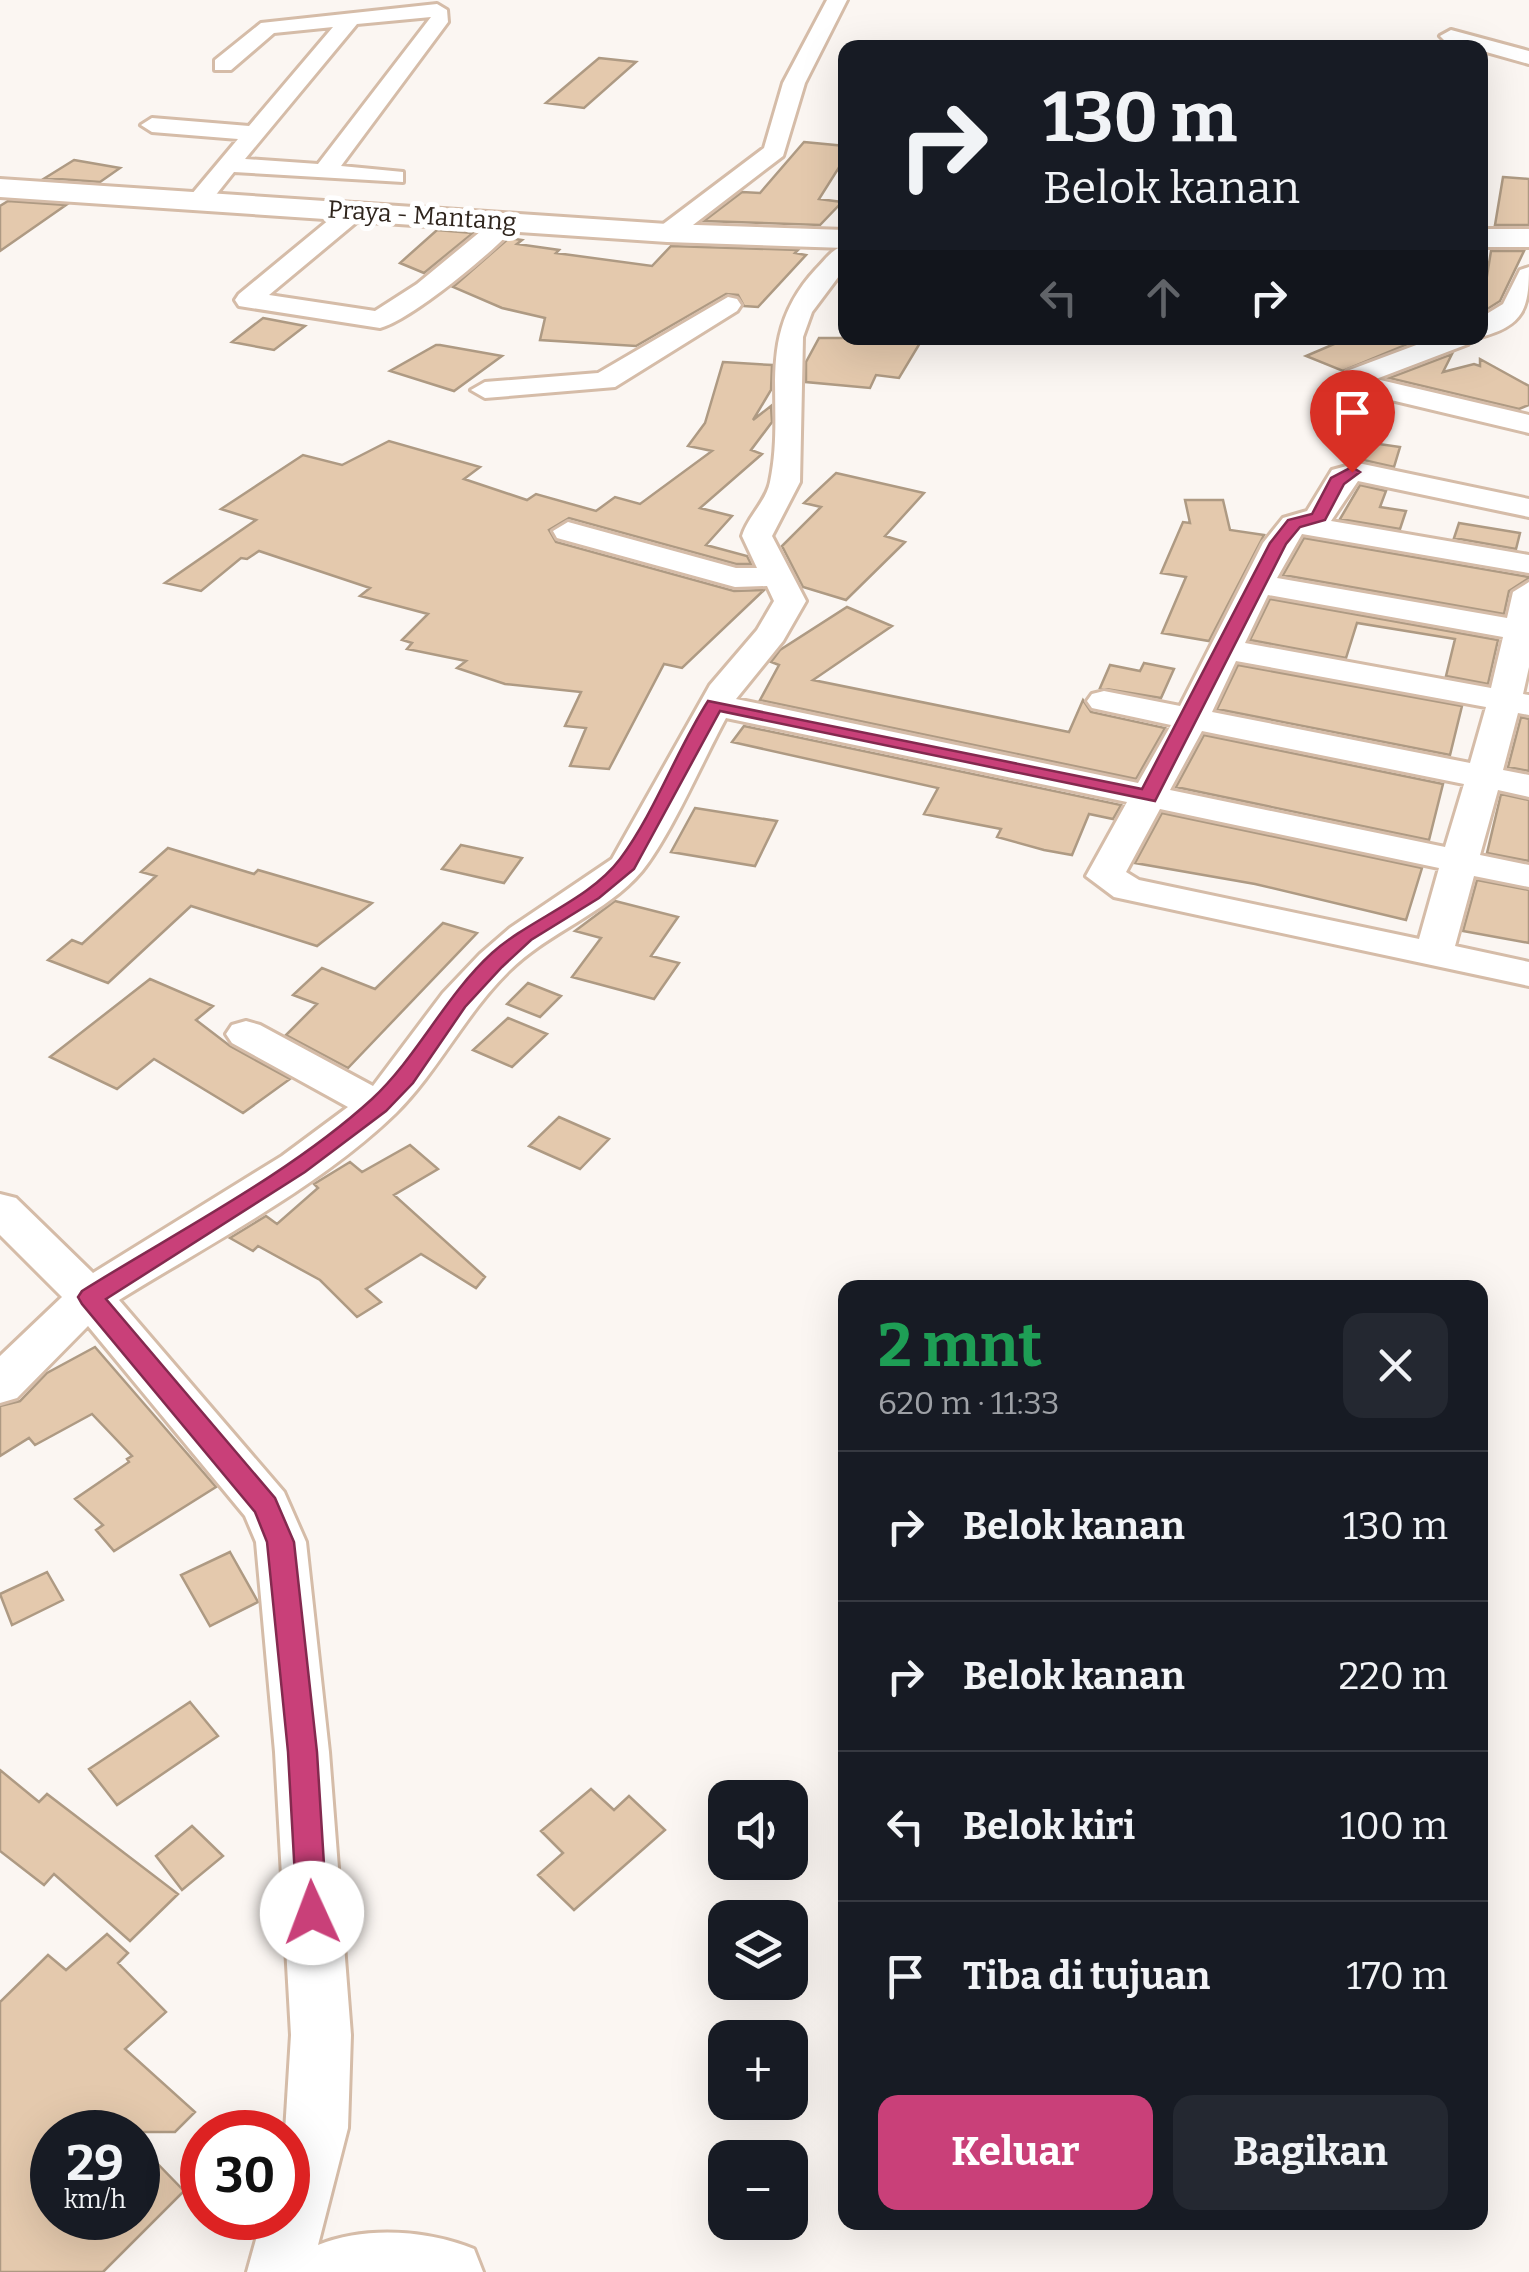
<!DOCTYPE html>
<html lang="id">
<head>
<meta charset="utf-8">
<style>
  body { margin:0; font-family:Bitter,serif; background:#242831; color:#f1f3f6; height:100vh; display:flex; flex-direction:column; font-size:38px; white-space:nowrap }
  * { box-sizing:border-box; margin:0 }
  p { font-size:32px; color:#9ea1a6 }
  .icon { flex:none; width:55px; height:55px; fill:none; stroke:currentColor; stroke-width:2; stroke-linecap:round; stroke-linejoin:round }
  .map { position:relative; flex:1; overflow:hidden }
  .side { position:absolute; left:838px; top:1280px; width:650px; height:950px; display:flex; flex-direction:column; background:#171b24; border-radius:20px; box-shadow:0 10px 40px #0002 }
  .side>* { flex:none }
  .hud { position:absolute; left:838px; top:40px; width:650px; height:305px; border-radius:20px; box-shadow:0 10px 40px #0002; background:#171b24; color:#f1f3f6; overflow:hidden }
  .tools { position:absolute; left:708px; top:1780px; display:grid; gap:20px }
  .tools a { display:grid; place-items:center; width:100px; height:100px; border-radius:20px; background:#171b24; box-shadow:0 10px 40px #0002; font-size:50px }
  .speed { position:absolute; left:30px; top:2110px; display:flex; gap:20px; font-size:50px; font-weight:700; text-align:center }
  .speed>* { display:grid; place-content:center; width:130px; height:130px; border-radius:50%; background:#171b24; box-shadow:0 10px 40px #0002; line-height:1 }
  .speed small { font-size:25px; font-weight:400 }
  .speed .limit { border:15px solid #d22; background:#fff; color:#111 }
  .pin { position:absolute; display:grid; place-items:center; width:85px; height:85px; color:#fff; margin:-102px -42px; border-radius:50% 50% 50% 0; rotate:-45deg; box-shadow:0 0 10px #0007 }
  .pin .icon { rotate:45deg }
  .me { position:absolute; width:110px; margin:-55px; rotate:358deg; stroke-linejoin:round; filter:drop-shadow(0 0 8px #0008) }
  .turn { display:flex; align-items:center; gap:35px; height:210px; padding:0 40px; font-size:45px }
  .turn .icon { width:130px; height:130px; stroke-width:2.5 }
  .turn b { display:block; font-size:70px; line-height:85px }
  .lanes { display:flex; align-items:center; height:95px; padding:0 40px; background:#0003; justify-content:center; gap:50px; direction:ltr }
  .lanes .off { opacity:.35 }
  .round { display:grid; place-items:center; flex:none; width:105px; height:105px; border-radius:20px; background:#242831 }
  .summary { display:flex; align-items:center; justify-content:space-between; height:170px; padding:0 40px }
  h1 { font-size:60px; font-weight:700; line-height:75px; color:#1e9e55 }
  .button { display:flex; gap:20px; margin-top:auto; padding:20px 40px }
  .button a { flex:1; height:115px; border-radius:20px; background:#c94079; color:#fff; font-size:40px; font-weight:700; line-height:115px; text-align:center }
  .button a+a { background:#242831; color:#f1f3f6 }
  ul { padding:0; list-style:none }
  li { display:flex; align-items:center; gap:30px; height:150px; padding:0 40px; border-top:2px solid #363941 }
  li div { flex:1 }
  li b { display:block; font-size:38px }
  li em { font-style:normal }
  .map>svg:first-child { display:block }
  .building { fill:#e4c9ad; stroke:#ae9a83; stroke-width:2.5 }
  .lines { fill:none; stroke-linecap:round; stroke-linejoin:round }
  .minor-casing { stroke:#d5bca8; stroke-width:6 }
  .major-casing { stroke:#d5bca8; stroke-width:6 }
  .minor { fill:#fff; fill-rule:evenodd }
  .major { fill:#fff; fill-rule:evenodd }
  .route { fill:#c94079; stroke:#832a4f; stroke-width:2.5 }
  .labels { text-anchor:middle; dominant-baseline:central; stroke-width:10; stroke-linejoin:round; paint-order:stroke }
  .far-street-label { font-size:25px; fill:#2e241c; stroke:#fff }
</style>
</head>
<body>
<div class="map">
<svg width="1529" height="2272" viewBox="0 0 1529 2272">
  <rect width="100%" height="100%" fill="#fbf6f2"/>
  <path class="building" d="M599,58l37,4 -52,46 -38,-5z
    M804,142l41,4v12l-26,41 23,3 -22,23 -116,-4 38,-29 18,1z
    M74,160l46,8 -20,14 -55,-4z
    M1503,177l26,2v46h-34z
    M8,201l58,4 -66,46v-45z
    M437,230l36,3 -49,40 -24,-10z
    M509,238l13,2 -5,4 42,6 -3,3 96,13 19,-20 127,4 -3,3 11,2 -48,52 -14,-1 -6,-11 -12,-1 -90,52 -96,-6 5,-22 -43,-10 -49,-21z
    M1491,251h33l-24,50 -19,12z
    M263,318l42,8 -31,24 -42,-8z
    M819,338h104l-24,40 -23,-3 -6,13 -64,-6v-20z
    M1348,338h68l4,1 -77,32 -37,-15z
    M436,345h4l62,11 -48,35 -64,-20z
    M1452,354l-9,18 31,-8 6,2v-7l49,27v19l-10,4 -130,-31z
    M723,362l49,3 -1,25 -18,30 18,-14 1,16 -21,28 11,4 -62,54 32,8 -26,29 41,11 4,8h-15l-167,-46 -20,12 7,12 178,49 30,-1 -82,78 -18,-4 -55,105 -39,-3 16,-38 -21,-2 16,-34 -76,-8 -48,-16 9,-7 -59,-12 5,-6 -10,-3 26,-26 -68,-18 10,-8 -111,-37 -12,8 -6,-1 -40,33 -36,-8 91,-63 -35,-11 82,-54 39,10 47,-24 91,26 -16,12 63,21 9,-6 60,17 19,-14 25,7 72,-53 -24,-5 17,-23z
    M1365,442l35,5 -6,20 -35,-8z
    M836,473l88,20 -39,43 20,6 -59,58 -43,-13 -21,-41 39,-39 -17,-4z
    M1360,485l26,6 -6,16 26,4 -6,18 -60,-10z
    M1185,500h38l7,30 34,5 -55,106 -47,-8 24,-56 -25,-4 22,-51 7,1z
    M1459,523l61,10 -4,16 -62,-11z
    M1304,538l225,39v1l-20,13 -5,23 -221,-39z
    M1270,599l228,41 -10,44 -42,-8 9,-37 -98,-16 -11,35 -96,-18z
    M847,607l45,19 -79,54 256,52 14,-32 8,12 74,16 -29,51 -376,-79 19,-35 -8,-3 9,-12z
    M1144,663l30,6 -13,29 -61,-10 10,-23 30,6z
    M1238,665l224,41 -12,49 -233,-46z
    M1521,717l8,2v52l-21,-4z
    M744,726l377,79 -8,14 -24,-5 -17,41 -28,-5 -47,-13 4,-8 -77,-15 14,-26 -206,-46z
    M1204,735l239,49 -14,56 -253,-53z
    M1501,794l28,6v61l-42,-8z
    M695,808l82,13 -22,45 -84,-14z
    M1162,813l260,55 -16,52 -151,-36 -120,-21z
    M461,845l61,13 -18,25 -62,-14z
    M168,848l86,26 4,-4 114,33 -55,43 -126,-40 -83,77 -60,-23 24,-20 10,4 74,-68 -15,-4z
    M1477,880l52,10v53l-66,-12z
    M615,901l63,16 -27,39 28,7 -25,36 -82,-22 29,-39 -26,-7z
    M443,923l34,10 -129,135 -62,-33 31,-31 -24,-9 29,-27 53,21z
    M150,979l63,27 -17,14 34,26 60,33 -47,34 -89,-54 -37,30 -67,-32z
    M528,983l33,13 -21,21 -33,-13z
    M508,1018l39,16 -35,33 -39,-17z
    M559,1117l50,22 -29,30 -51,-23z
    M410,1145l28,24 -44,26 91,82 -9,11 -55,-34 -55,35 15,13 -24,15 -37,-37 -62,-34 -5,5 -23,-13 36,-22 11,8 41,-36 -4,-4 36,-22 12,10z
    M95,1347l121,140 -102,64 -18,-21 7,-5 -28,-26 54,-37 -2,-3 5,-3 -40,-42 -57,31 -6,-7 -29,18v-50l20,-5 27,-28z
    M230,1552l28,50 -48,24 -29,-51z
    M47,1572l16,28 -51,25 -12,-31z
    M190,1702l28,34 -101,69 -28,-36z
    M0,1770l39,32 8,-8 131,100 -48,47 -76,-67 -10,11 -44,-34z
    M591,1789l23,21 15,-14 36,34 -91,80 -36,-35 25,-22 -22,-22z
    M192,1826l31,30 -41,34 -26,-34z
    M107,1934l21,19 -10,10 48,49 -41,37 70,63 -20,20h-123v86h86v-45l14,-15 32,33 -81,81h-103v-270l48,-47 18,15z"/>
  <g class="lines">
    <defs>
      <path id="minor" d="M827,0h20l-42,83 -22,73 -107,82h-18l-3,-5 3,-5 106,-80 19,-65z
        M437,4l10,6 1,12 -107,144 62,6v10l-169,-10 -27,34 -9,2 -12,-7 52,-62 -86,-7 -11,-7 11,-7 97,8 84,-99 -59,6 -43,37h-16v-10l46,-37zM431,17l-113,147 -73,-5 112,-135z
        M1451,30l78,21v13l-85,-24 -4,-4z
        M356,203l9,2 3,5 -3,5 -96,80 106,16 42,-27 81,-67h18l3,5c-20,26 -108,98 -139,106l-141,-22 -4,-6 4,-6 108,-89z
        M845,245v23l-33,44 -9,25 -3,145 -28,54 34,65 -23,40 -47,58 402,84 33,-58 -79,-17 -5,-7 5,-7 12,-3 76,15 83,-163 20,-25 24,-7 25,-41 26,-7 171,36v18l-171,-36 -27,40 198,34v18l-227,-39 -25,44 230,40 6,-26 16,-10v85l-6,27 6,1v20l-11,-2 -15,57 26,5v22l-31,-7 -18,65 49,10v22l-55,-11 -19,70 74,16v24l-415,-89 -28,-21 41,-74 -401,-84c-23,42 -55,117 -84,153 -35,42 -94,61 -133,100 -44,43 -70,99 -113,142 -76,74 -187,131 -277,187l165,192 22,50 23,210 22,283 -3,93 -30,117c47,-19 109,-15 156,4l9,23h-236l15,-54h26l-3,-86 6,-97 -16,-283 -19,-210 -11,-26 -157,-190 -71,72 -17,5v-47l62,-59 -62,-62v-41l16,4 77,75 189,-117 66,-49 -116,-64 -6,-9 6,-9 14,-4 14,4 113,61 70,-93 37,-39 30,-26 102,-69 98,-174 47,-55 17,-29 -7,-15 -32,1 -178,-49 -4,-7 15,-9 168,46h21l-15,-32c6,-20 24,-34 28,-54 17,-81 -18,-144 46,-213 9,-9 16,-20 29,-24zM1268,595l235,42 -12,51 -246,-45zM1236,661l250,46 -16,56 -258,-51zM1202,731l262,53 -19,63 -275,-57zM1160,809l279,59 -20,71 -280,-59 -13,-8z
        M1529,267c0,41 -5,59 -49,70v-19l23,-14 17,-34z
        M728,297l9,2 4,6 -4,6 -122,76 -130,11 -14,-8 14,-8 113,-9z
        M1435,338h36l-3,6 -92,35 153,36v18l-184,-44 -4,-6 6,-12z"/>
      <path id="major" d="M0,179l667,45 178,6v18l-178,-6 -667,-45z
        M1480,229h49v18h-49z"/>
    </defs>
    <use href="#minor" class="minor-casing"/>
    <use href="#major" class="major-casing"/>
    <use href="#minor" class="minor"/>
    <use href="#major" class="major"/>
  </g>
  <path class="route" d="M1352,467l8,5 -16,12 -19,36 -25,7 -14,17 -131,257 -435,-90 -86,158 -35,29 -68,42 -29,27 -37,40 -52,76 -27,28 -81,61 -199,127 169,199 19,44 23,210 10,161 -4,10 -11,4 -11,-4 -4,-10 -9,-161 -21,-210 -12,-30 -173,-208 -4,-7 4,-6c94,-59 208,-117 290,-192 46,-43 73,-103 120,-146 38,-34 97,-53 128,-94 35,-47 56,-108 88,-158l434,88 128,-246 18,-23 24,-6 19,-36z"/>
  <g class="labels">
    <g class="far-street-label">
      <text transform="translate(422 216) rotate(4)">Praya - Mantang</text>
    </g>
  </g>
</svg>
<div class="tools">
<a><svg class="icon" aria-label="sound" viewBox="0 0 24 24"><path d="M4 9h4l5-4v14l-5-4H4zM17 9q2 3 0 6"/></svg></a>
<a><svg class="icon" aria-label="layers" viewBox="0 0 24 24"><path d="M12 4l9 5-9 5-9-5zM3 14l9 5 9-5"/></svg></a>
<a>+</a>
<a>−</a>
</div>
<div class="speed"><div>29<small>km/h</small></div><div class="limit">30</div></div>
<div class="pin" style="left:1352px;top:472px;background:#d93025"><svg class="icon" aria-label="arrive" viewBox="0 0 24 24"><path d="M6 21V4h12l-3 4 3 4H6"/></svg></div>
<svg class="me" style="left:312px;top:1913px" viewBox="-20 -20 40 40"><circle r="19" fill="#fff"/><path d="M0-13L10 11 0 6-10 11z" fill="#c94079"/></svg>
<div class="hud">
<div class="turn"><svg class="icon" aria-label="right" viewBox="0 0 24 24"><path d="M7 20v-9h11M14 6l5 5-5 5"/></svg><div><b>130 m</b>Belok kanan</div></div>
<div class="lanes"><svg class="icon off" aria-label="left" viewBox="0 0 24 24"><path d="M17 20v-9H6M10 6l-5 5 5 5"/></svg><svg class="icon off" aria-label="ahead" viewBox="0 0 24 24"><path d="M12 20V5M6 11l6-6 6 6"/></svg><svg class="icon" aria-label="right" viewBox="0 0 24 24"><path d="M7 20v-9h11M14 6l5 5-5 5"/></svg></div>
</div>
<section class="side">
<div class="summary"><div><h1>2 mnt</h1><p>620 m · 11:33</p></div><a class="round"><svg class="icon" aria-label="close" viewBox="0 0 24 24"><path d="M6 6l12 12M18 6L6 18"/></svg></a></div>
<ul>
<li><svg class="icon" aria-label="right" viewBox="0 0 24 24"><path d="M7 20v-9h11M14 6l5 5-5 5"/></svg><div><b>Belok kanan</b></div><em>130 m</em></li>
<li><svg class="icon" aria-label="right" viewBox="0 0 24 24"><path d="M7 20v-9h11M14 6l5 5-5 5"/></svg><div><b>Belok kanan</b></div><em>220 m</em></li>
<li><svg class="icon" aria-label="left" viewBox="0 0 24 24"><path d="M17 20v-9H6M10 6l-5 5 5 5"/></svg><div><b>Belok kiri</b></div><em>100 m</em></li>
<li><svg class="icon" aria-label="arrive" viewBox="0 0 24 24"><path d="M6 21V4h12l-3 4 3 4H6"/></svg><div><b>Tiba di tujuan</b></div><em>170 m</em></li>
</ul>
<div class="button"><a>Keluar</a><a>Bagikan</a></div>
</section>
</div>
</body>
</html>
